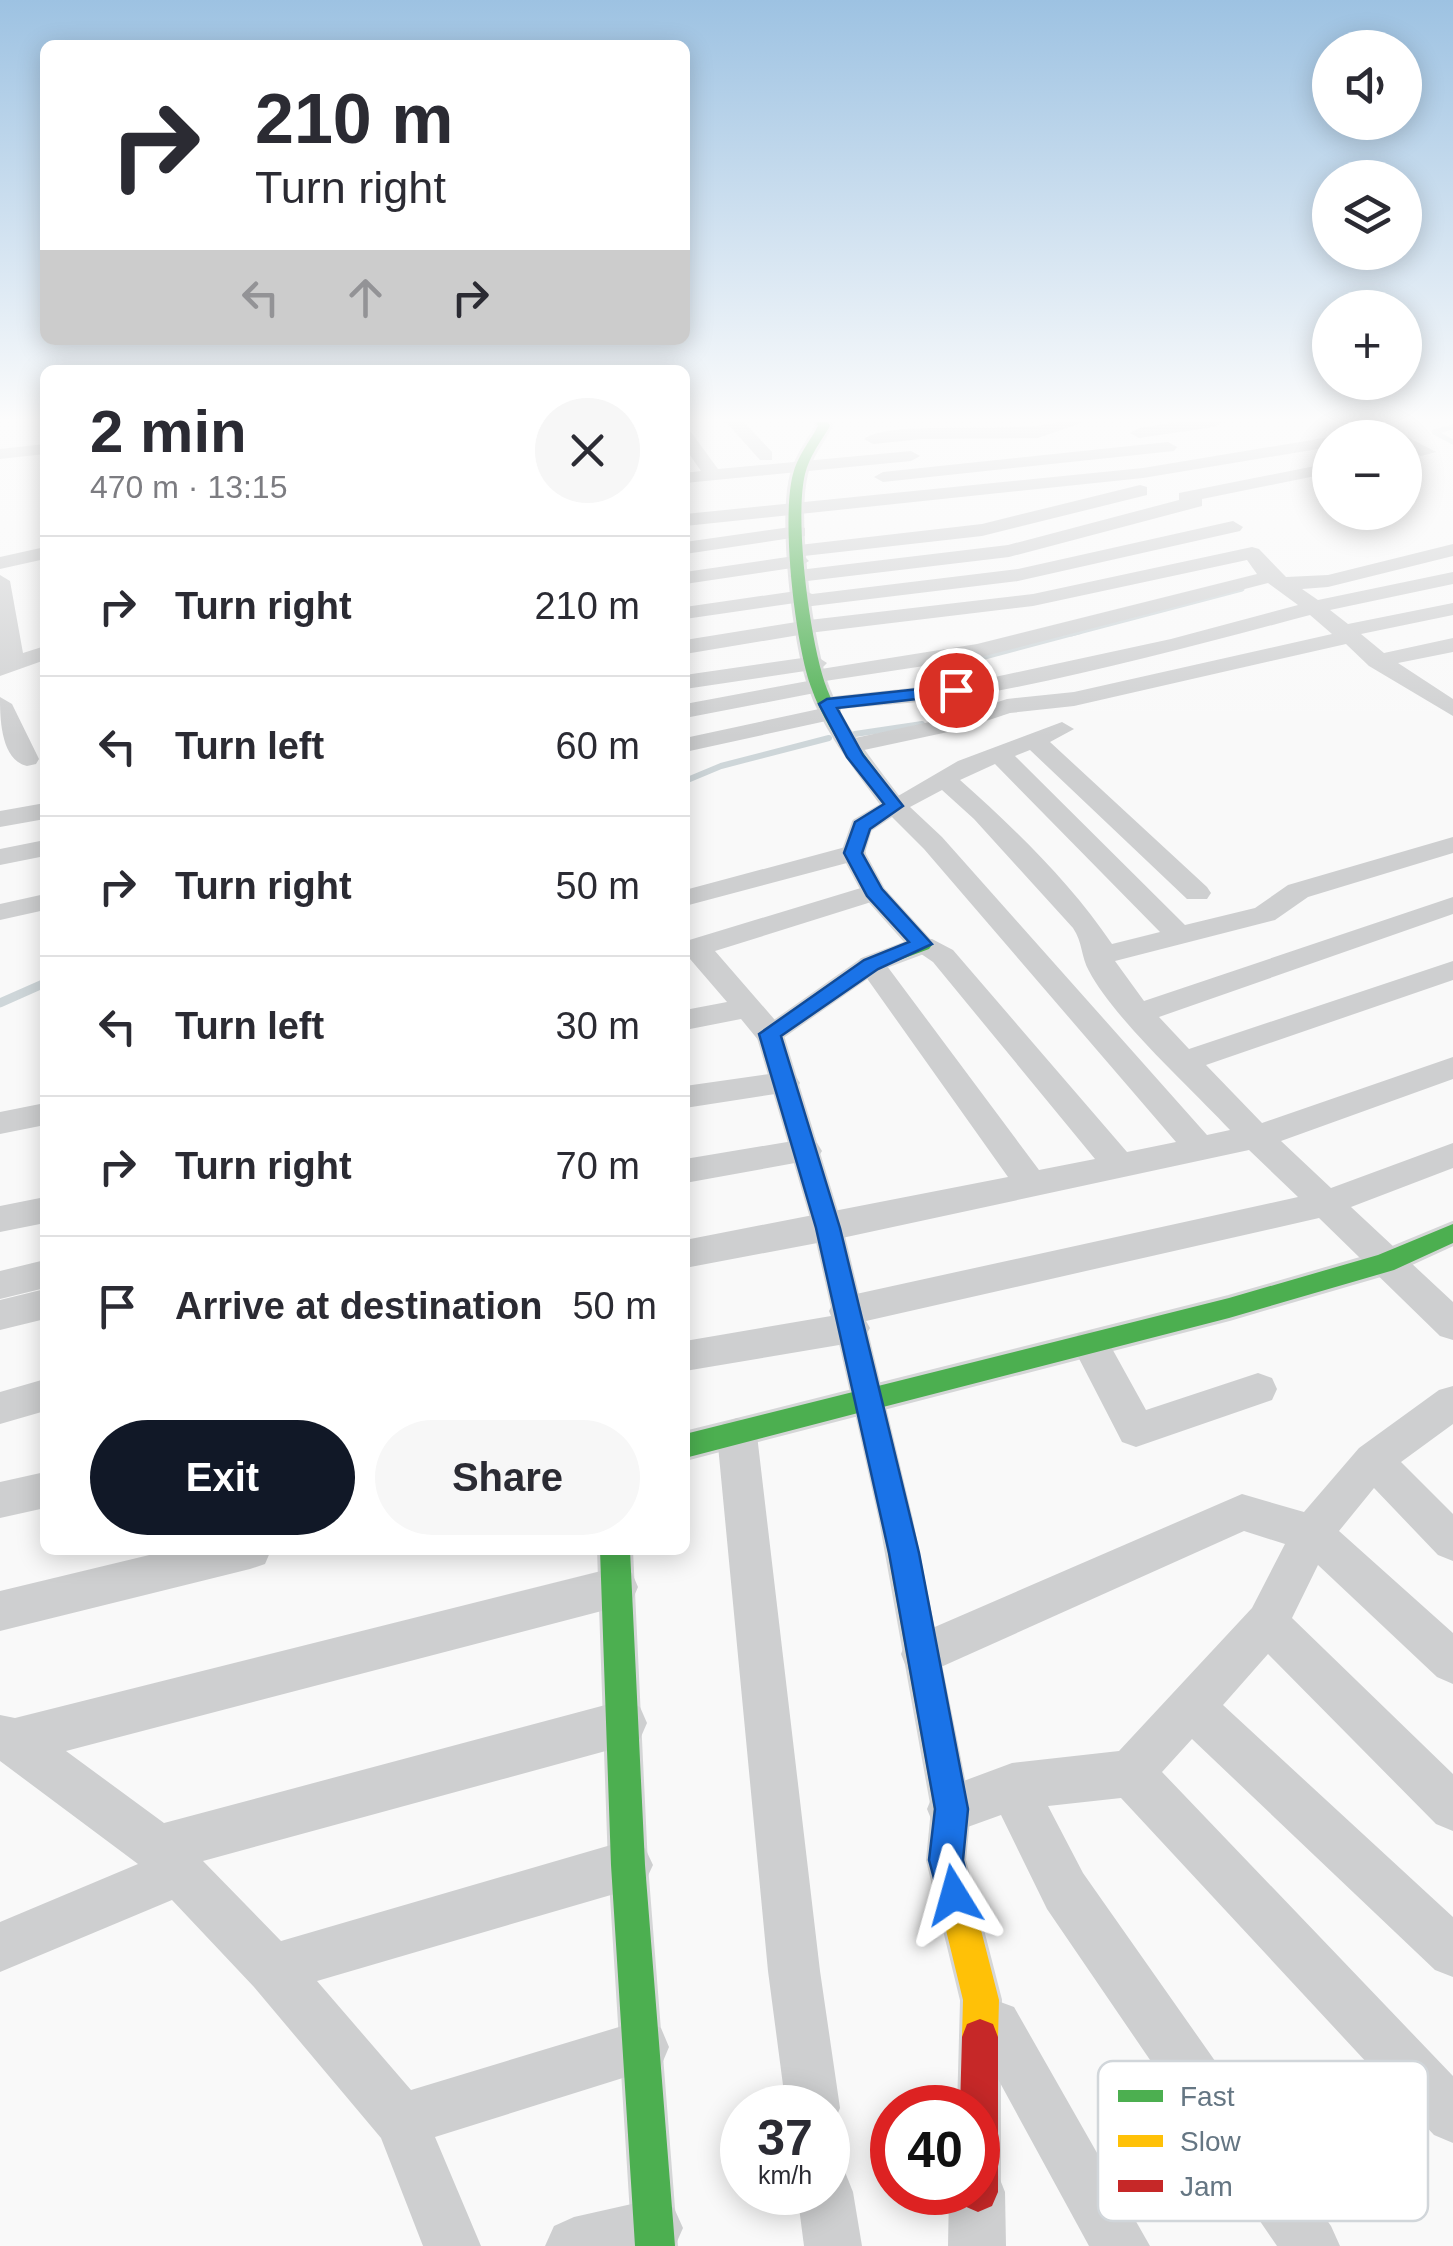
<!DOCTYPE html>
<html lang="en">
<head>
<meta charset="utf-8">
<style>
  body { margin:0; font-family:Arial,sans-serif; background:#f7f7f7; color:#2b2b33; height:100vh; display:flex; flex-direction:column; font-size:38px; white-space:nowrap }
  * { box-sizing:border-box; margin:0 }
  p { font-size:32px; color:#7c7c81 }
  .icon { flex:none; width:55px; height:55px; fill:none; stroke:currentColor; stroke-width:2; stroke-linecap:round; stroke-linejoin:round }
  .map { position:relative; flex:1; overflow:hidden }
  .drawer { position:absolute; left:40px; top:365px; width:650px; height:1190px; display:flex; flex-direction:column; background:#fff; border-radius:15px; box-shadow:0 5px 25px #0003 }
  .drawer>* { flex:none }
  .hud { position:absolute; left:40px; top:40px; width:650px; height:305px; border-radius:15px; box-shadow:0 5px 25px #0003; background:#fff; color:#2b2b33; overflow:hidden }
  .buttons { position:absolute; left:1312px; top:30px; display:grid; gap:20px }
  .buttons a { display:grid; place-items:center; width:110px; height:110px; border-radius:50%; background:#fff; box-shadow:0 5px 25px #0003; font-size:50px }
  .speed { position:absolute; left:720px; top:2085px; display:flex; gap:20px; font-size:50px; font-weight:700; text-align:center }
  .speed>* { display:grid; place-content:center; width:130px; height:130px; border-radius:50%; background:#fff; box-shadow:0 5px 25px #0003; line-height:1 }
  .speed small { font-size:25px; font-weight:400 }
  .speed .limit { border:15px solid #d22; background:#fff; color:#111 }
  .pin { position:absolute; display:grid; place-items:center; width:85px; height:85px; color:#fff; margin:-42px; border:5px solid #fff; border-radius:50%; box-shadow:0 2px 10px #0007 }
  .me { position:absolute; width:110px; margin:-55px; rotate:352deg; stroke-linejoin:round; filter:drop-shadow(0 0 8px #0008) }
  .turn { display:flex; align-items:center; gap:35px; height:210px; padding:0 50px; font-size:45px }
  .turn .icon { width:130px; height:130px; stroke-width:2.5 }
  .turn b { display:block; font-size:70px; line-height:85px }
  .lanes { display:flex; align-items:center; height:95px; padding:0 50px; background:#0003; justify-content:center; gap:50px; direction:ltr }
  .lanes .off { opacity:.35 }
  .round { display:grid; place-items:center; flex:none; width:105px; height:105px; border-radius:52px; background:#f7f7f7 }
  .headline { display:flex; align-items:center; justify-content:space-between; height:170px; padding:0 50px }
  h1 { font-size:60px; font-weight:800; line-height:75px }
  .primary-button { display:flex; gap:20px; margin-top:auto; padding:20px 50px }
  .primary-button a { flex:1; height:115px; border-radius:60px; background:#111827; color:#fff; font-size:40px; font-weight:800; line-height:115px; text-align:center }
  .primary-button a+a { background:#f7f7f7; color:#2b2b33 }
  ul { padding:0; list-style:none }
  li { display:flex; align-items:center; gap:30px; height:140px; padding:0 50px; border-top:2px solid #e1e1e2 }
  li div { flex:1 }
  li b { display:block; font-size:38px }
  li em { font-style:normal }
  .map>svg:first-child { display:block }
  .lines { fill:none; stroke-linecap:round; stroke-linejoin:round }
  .stream-far2 { stroke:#ced6d9; stroke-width:5 }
  .stream-far1 { stroke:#ced6d9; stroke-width:6 }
  .stream { stroke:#ced6d9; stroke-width:9 }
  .fast-casing { stroke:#d5d6d7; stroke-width:6 }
  .slow-casing { stroke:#d5d6d7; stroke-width:6 }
  .jam-casing { stroke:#d5d6d7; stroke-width:6 }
  .street { fill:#cecfd0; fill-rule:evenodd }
  .fast { fill:#4caf50; fill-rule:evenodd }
  .slow { fill:#ffc107; fill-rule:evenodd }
  .jam { fill:#c62828; fill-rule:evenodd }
  .route { fill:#1a73e8; stroke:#114b97; stroke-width:2.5 }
  .key { fill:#fff; stroke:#d1d6da; stroke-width:2.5 }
  .key-label { font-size:28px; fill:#657683 }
</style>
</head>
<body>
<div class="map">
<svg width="1453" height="2246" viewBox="0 0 1453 2246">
  <rect width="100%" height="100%" fill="#f9f9f9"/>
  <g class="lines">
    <path class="stream-far2" d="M1453,427l-19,5 19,10
      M1071,634l171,-45"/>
    <path class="stream-far1" d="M947,721l5,-1 27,-62 101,-27
      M855,734l67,-10
      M685,781l36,-15 108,-28"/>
    <path class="stream" d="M0,1003l45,-20"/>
    <defs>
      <path id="fast" d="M816,422h12l2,4c-9,15 -21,31 -25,48 -11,46 5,171 22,215 17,44 49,80 76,117l-34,23 -7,24 20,37 50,55 -3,4 -51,19 -97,68 59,192 38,158 351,-88 149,-43 75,-31v19l-59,27 -165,48 -346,89 27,113 -4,9 -10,4 -10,-4 -4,-9 -24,-107 -173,45v-24l168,-42 -37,-164 -57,-194 105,-74 45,-17 -42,-47 -23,-43 11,-31 29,-17c-27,-37 -58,-75 -73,-118 -16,-44 -30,-168 -18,-213 4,-17 17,-33 25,-48z
        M600,1550h30l15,315 30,381h-40l-24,-381z"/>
      <path id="slow" d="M896,1507l10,4 4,9 58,289 -5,51 36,140 -1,37 -5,13 -13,5 -13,-5 -5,-13 1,-37 -34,-140 5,-51 -52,-289 4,-9z"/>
      <path id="jam" d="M980,2019l13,5 5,13v155l-6,14 -14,6 -14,-6 -5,-14h19v-84h-18l2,-71 5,-13z"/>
    </defs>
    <use href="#fast" class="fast-casing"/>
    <use href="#slow" class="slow-casing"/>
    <use href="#jam" class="jam-casing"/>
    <path class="street" d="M726,422h18l28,30v8h-12z
      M1057,422h27l-46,16 -116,1 -49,5 -9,-5c27,-20 149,-4 193,-17z
      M1178,422h44l-8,5 -75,11 -9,-5 9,-5z
      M1358,422h21l57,30 -15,4 -16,-8v-10h-22z
      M685,431l6,1 27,37 193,-18 9,5 -9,5 -226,22v-10l16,-2 -16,-23z
      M1330,437v10l-187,31 -458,48v-12l458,-46z
      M1168,442l9,5 -3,4 -291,31 -9,-5 9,-5z
      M45,444v10l-45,5v-10z
      M1330,463v10l-128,26v7l-193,51 -210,25 -10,-6 10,-6 209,-25 171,-45v-7z
      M1140,485l7,2v8l-165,41 -178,20 5,5 -10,6 -114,17v-12l109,-16 -5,-5 10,-6 183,-21z
      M1233,521l10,6 -3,4 -222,50 -214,26 -9,-4 -110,16v-12l118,-17 9,4 206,-25z
      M798,526l7,2v8l-120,18v-12z
      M1453,544v12l-125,31 -26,2 16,11 135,-28v12l-123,26 18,14 105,-21v12l-92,19 23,19 69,-15v14l-55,11 55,36v17l-84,-50 -23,-22 -272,62 -64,7 -48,16 -112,24 -12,-7 3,-5 107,-23 59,-19 67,-7 258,-58 -22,-19c-109,29 -219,59 -330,79 -46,8 -93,10 -139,15l-1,9 -155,34v-14l134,-29 -4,-5 4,-5 8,-2 149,-16 195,-42 127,-34 -30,-22 -291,75 -152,23 3,5 -3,5 -140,27v-14l123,-23 -3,-5 7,-6 -127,19v-14l131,-19 11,7 -6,6 156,-25 280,-70 -10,-14 -214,46 -216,26 -132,22v-14l124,-20 224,-26 219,-47 7,2 27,28 42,-2z
      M45,547v12l-45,10v-12z
      M0,575l10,6 13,72 22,-7v14l-45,16z
      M0,697l12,7 27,55 -3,5 -9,2c-26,-6 -27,-47 -27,-69z
      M1062,722l12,7 -24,13 157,145 4,6 -4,6h-20l-157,-149 -15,6 170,169 70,-17 33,-23 165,-48v16l-145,44 -33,23 -160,41 29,40 309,-104v17l-294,103 30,32 264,-88v19l-247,85 56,58 191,-66v22l-172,62 50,47 122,-45v25l-102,39 102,95v38l-13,-4 -121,-118 -453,103 4,7 -6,11 -13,4 -166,28v-30l146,-25 -2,-5 5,-10 13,-5 451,-99 -49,-47 -421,91 -143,27v-28l323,-63 -147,-207 -4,-6 4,-6h20l158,212 56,-11 -162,-197 -25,-17 4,-6h20l21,11 174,202 49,-10 -252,-293 -43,-43 77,-45zM995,764l165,168 -48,12c-41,-61 -98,-116 -152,-164zM942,790l32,29 99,109c10,15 8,29 16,43 25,48 102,117 141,159l-23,5 -265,-298 -32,-30z
      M45,803v16l-45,8v-16z
      M45,840v16l-45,9v-16z
      M853,845l9,2 4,6 -4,6 -177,47v-16z
      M874,884l14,8 -4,6 -169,53 66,76 4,7 -4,7h-22l-18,-22 -56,11v-20l42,-8 -37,-43 -5,1 1,-19z
      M45,894v16l-45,10v-16z
      M784,1072l11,3 5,8 -5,8 -110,17v-22z
      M45,1103v22l-45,9v-22z
      M805,1139l12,4 5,8 -5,8 -132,24v-24z
      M45,1197v26l-45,9v-26z
      M45,1260v28l-45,11v-28z
      M45,1289v30l-45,11v-30z
      M1091,1330l13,4 42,76 112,-37 14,5 5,11 -5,11 -136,47 -14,-5 -50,-97 6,-11z
      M45,1379v32l-45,13v-32z
      M1453,1386v38l-52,38 52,52v47l-15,-6 -64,-67 -35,43 114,102v51l-16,-7 -119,-112 -26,53 161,156v57l-17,-7 -168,-170 -45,51 230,212v60l-18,-7 -243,-231 -30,33 291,304v67l-19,-8 -313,-337 -73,8 35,67 248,353 9,20h-63l-230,-337 -46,-94 -50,18 -17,-7 -7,-17 7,-17 78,-29 107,-12 133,-143 33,-64 -41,-13 -321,144 -16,-6 -6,-15 6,-15 335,-145 62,18 55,-64 80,-58z
      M737,1418l14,5 6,12 63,536 20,137 -8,19 -4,2v-21h-42l-18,-137 -51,-536 6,-12z
      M45,1472v36l-45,10v-36z
      M170,1550h101l-6,14 -15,5 -250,62v-40z
      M617,1567l15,6 6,14 -6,14 -15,6 -551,144 98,72 460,-123 16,7 7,16 -7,16 -16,7 -421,115 78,80 347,-101 17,8 8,17 -8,17 -17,8 -311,91 94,109 231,-70 19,8 8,19 -8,19 -226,71 46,109h-58l-42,-108 -127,-151 -82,-87 -172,72v-50l138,-58 -138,-103v-46l15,3z
      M995,2000l19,7 136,239h-61l-120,-220 7,-19z
      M978,2164l19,8 8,20 1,54h-58l1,-54h29z
      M828,2165l17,7 8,20 9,54h-58l-7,-54h31z
      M654,2199l20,9 9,20 -8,18h-130l9,-20 20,-9z"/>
    <use href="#fast" class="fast"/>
    <use href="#slow" class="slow"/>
    <use href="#jam" class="jam"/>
  </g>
  <linearGradient id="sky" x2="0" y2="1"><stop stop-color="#9dc2e2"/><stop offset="0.57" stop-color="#fcfcfc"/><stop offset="1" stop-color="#fcfcfc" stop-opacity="0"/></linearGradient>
  <rect width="1453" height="737" fill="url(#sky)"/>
  <path class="route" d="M956,685l8,5 -3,4 -124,14 26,47 40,51 -33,23 -8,24 20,36 50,55 -54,25 -97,67 59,192 79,325 49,256 -5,51 9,35 -5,13 -13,5 -12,-5 -13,-48 6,-51 -46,-256 -73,-325 -57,-194 105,-74 45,-18 -42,-46 -23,-43 11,-31 29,-18 -37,-47 -28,-53 8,-5z"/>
  <rect x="1098" y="2061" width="330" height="160" rx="15" class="key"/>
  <rect x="1118" y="2090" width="45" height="12" fill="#4caf50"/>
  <rect x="1118" y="2135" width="45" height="12" fill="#ffc107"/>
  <rect x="1118" y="2180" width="45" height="12" fill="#c62828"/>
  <g class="key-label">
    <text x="1180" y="2106">Fast</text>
    <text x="1180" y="2151">Slow</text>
    <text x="1180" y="2196">Jam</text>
  </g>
</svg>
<div class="buttons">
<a><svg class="icon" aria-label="sound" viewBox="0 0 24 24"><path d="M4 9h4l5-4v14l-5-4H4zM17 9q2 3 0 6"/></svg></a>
<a><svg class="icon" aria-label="layers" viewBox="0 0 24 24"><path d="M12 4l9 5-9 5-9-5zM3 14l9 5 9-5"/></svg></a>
<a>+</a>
<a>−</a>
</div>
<div class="speed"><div>37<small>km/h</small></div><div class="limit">40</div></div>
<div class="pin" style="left:956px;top:690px;background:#d93025"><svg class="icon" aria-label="arrive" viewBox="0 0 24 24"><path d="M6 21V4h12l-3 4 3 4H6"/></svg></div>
<svg class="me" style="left:954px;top:1895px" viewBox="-20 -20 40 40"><path d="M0-17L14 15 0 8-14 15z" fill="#1a73e8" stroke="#fff" stroke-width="4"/></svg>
<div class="hud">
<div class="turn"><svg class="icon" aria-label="right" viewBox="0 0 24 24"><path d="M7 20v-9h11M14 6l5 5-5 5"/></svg><div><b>210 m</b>Turn right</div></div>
<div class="lanes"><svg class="icon off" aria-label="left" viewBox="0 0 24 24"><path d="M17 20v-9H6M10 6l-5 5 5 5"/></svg><svg class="icon off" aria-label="ahead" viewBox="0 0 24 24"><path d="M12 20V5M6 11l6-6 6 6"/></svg><svg class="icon" aria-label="right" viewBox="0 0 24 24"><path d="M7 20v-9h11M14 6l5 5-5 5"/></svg></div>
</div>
<section class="drawer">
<div class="headline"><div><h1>2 min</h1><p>470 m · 13:15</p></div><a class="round"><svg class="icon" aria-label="close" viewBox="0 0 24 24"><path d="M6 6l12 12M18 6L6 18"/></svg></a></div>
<ul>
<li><svg class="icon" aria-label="right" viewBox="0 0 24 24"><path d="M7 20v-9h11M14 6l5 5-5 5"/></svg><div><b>Turn right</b></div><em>210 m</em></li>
<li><svg class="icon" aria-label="left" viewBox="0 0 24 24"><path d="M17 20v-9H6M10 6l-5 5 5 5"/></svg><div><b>Turn left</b></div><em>60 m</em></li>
<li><svg class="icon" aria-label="right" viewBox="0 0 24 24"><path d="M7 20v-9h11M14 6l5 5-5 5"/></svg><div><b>Turn right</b></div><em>50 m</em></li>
<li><svg class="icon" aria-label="left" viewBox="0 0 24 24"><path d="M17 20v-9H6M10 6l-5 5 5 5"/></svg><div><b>Turn left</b></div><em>30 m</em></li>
<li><svg class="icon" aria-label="right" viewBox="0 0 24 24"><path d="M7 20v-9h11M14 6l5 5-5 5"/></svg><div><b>Turn right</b></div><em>70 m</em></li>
<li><svg class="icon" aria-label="arrive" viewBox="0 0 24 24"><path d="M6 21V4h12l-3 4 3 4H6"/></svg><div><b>Arrive at destination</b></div><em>50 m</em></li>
</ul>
<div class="primary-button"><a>Exit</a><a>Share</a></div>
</section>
</div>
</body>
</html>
